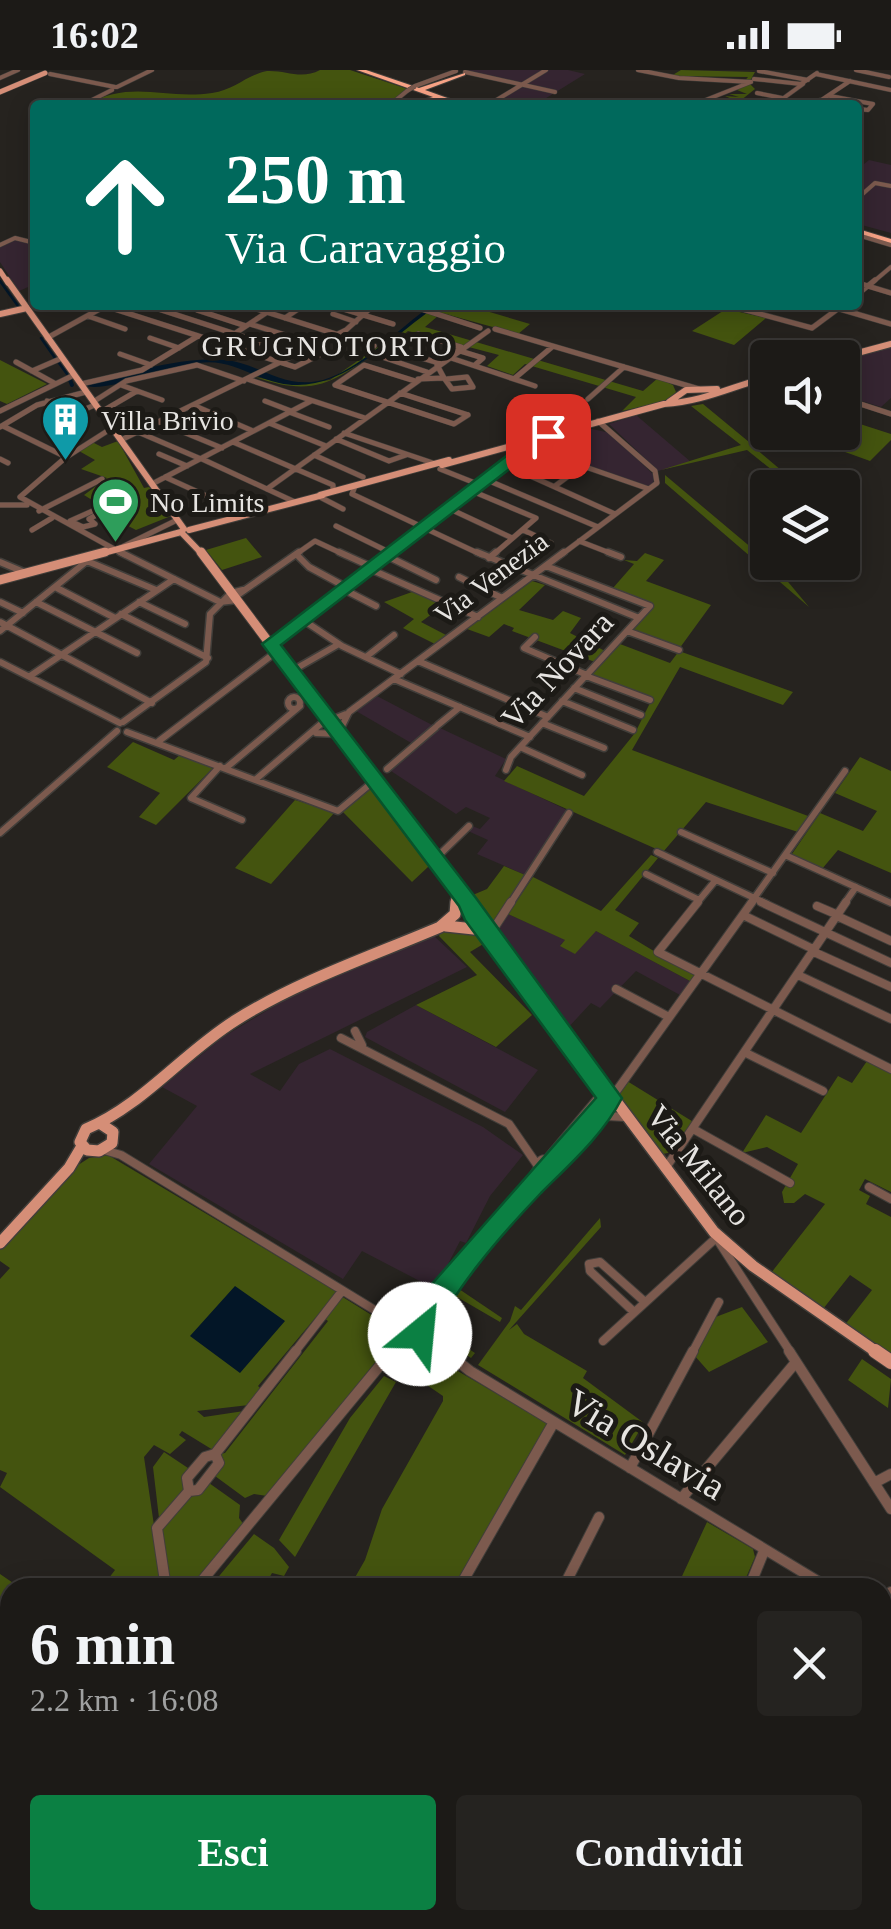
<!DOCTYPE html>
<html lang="it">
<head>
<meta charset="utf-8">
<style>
  body { margin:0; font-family:Georgia,serif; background:#252320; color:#f1f3f6; height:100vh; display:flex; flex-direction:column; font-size:38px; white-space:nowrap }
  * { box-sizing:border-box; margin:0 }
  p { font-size:32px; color:#a0a1a1 }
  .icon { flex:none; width:55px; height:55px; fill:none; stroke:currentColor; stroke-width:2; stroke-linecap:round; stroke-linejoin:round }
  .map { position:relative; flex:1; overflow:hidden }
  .sheet { position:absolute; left:0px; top:1508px; width:892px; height:352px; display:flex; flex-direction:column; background:#1c1a17; border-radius:30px 30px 0 0; box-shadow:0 5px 25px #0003,0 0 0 2px #3a3836 }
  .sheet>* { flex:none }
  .banner { position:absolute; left:30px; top:30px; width:832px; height:210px; border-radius:10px; box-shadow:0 5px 25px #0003,0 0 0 2px #3a3836; background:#00695c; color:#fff; overflow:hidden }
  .fabs { position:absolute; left:750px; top:270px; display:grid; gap:20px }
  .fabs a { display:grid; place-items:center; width:110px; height:110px; border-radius:10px; background:#1c1a17; box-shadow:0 5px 25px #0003,0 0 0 2px #3a3836; font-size:50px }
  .pin { position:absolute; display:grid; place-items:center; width:85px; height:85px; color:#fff; margin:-42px; border-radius:20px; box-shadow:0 5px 15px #0006 }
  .me { position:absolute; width:110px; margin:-55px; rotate:28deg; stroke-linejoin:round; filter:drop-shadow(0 0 8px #0008) }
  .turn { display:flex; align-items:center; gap:35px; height:210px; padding:0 30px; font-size:45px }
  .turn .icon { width:130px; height:130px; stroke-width:2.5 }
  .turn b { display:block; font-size:70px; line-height:85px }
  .round { display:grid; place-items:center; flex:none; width:105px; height:105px; border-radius:10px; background:#252320 }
  .headline { display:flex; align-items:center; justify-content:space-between; height:170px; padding:0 30px }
  h1 { font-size:60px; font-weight:800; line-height:75px }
  .primary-button { display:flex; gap:20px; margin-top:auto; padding:20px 30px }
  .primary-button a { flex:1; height:115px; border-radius:10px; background:#0b8043; color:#fff; font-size:40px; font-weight:800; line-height:115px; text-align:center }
  .primary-button a+a { background:#252320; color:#f1f3f6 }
  .status { display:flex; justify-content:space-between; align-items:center; height:70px; padding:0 50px; background:#1c1a17; direction:ltr }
  .status svg { height:28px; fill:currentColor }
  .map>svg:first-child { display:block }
  .industrial { fill:#352531 }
  .green { fill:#44540f }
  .water { fill:#031627 }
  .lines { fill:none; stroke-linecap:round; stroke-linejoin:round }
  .stream { stroke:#031627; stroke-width:2.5 }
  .canal { stroke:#031627; stroke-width:4 }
  .minor-far4-casing { stroke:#413e3a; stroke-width:5 }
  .minor-far3-casing { stroke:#413e3a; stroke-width:6 }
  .minor-far2-casing { stroke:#413e3a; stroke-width:9 }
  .minor-far1-casing { stroke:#413e3a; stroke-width:10 }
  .minor-casing { stroke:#413e3a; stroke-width:12 }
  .major-far4-casing { stroke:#413e3a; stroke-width:6 }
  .major-far3-casing { stroke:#413e3a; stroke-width:8 }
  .major-far2-casing { stroke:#413e3a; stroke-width:11 }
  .major-far1-casing { stroke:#413e3a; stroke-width:14 }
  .major-casing { stroke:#413e3a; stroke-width:16 }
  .highway-casing { stroke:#413e3a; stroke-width:2 }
  .minor-far4 { stroke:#7c5a4e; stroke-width:4 }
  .minor-far3 { stroke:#7c5a4e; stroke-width:5 }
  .minor-far2 { stroke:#7c5a4e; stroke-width:6 }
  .minor-far1 { stroke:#7c5a4e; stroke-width:8 }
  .minor { stroke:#7c5a4e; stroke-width:10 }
  .major-far4 { stroke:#d58e77; stroke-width:5 }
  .major-far3 { stroke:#d58e77; stroke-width:6 }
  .major-far2 { stroke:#d58e77; stroke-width:9 }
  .major-far1 { stroke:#d58e77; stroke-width:11 }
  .major { stroke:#d58e77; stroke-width:14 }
  .highway { fill:#f8a386; fill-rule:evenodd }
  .minor-bridge-casing { stroke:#413e3a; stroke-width:5; stroke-linecap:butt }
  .minor-bridge { stroke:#7c5a4e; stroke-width:4 }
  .route { fill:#0b8043; stroke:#07532c; stroke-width:2.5 }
  .labels { text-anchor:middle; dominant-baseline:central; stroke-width:10; stroke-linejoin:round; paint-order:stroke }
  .far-poi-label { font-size:28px; fill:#e6e4e1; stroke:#1c1a16; text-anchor:start }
  .far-street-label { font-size:28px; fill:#e6e4e1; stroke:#1c1a16 }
  .far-neighbourhood-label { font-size:30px; letter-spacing:2.5px; fill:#e6e4e1; stroke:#1c1a16 }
  .street-label { font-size:32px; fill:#e6e4e1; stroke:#1c1a16 }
  .near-street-label { font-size:38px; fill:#e6e4e1; stroke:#1c1a16 }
</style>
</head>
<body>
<div class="status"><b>16:02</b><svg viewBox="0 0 49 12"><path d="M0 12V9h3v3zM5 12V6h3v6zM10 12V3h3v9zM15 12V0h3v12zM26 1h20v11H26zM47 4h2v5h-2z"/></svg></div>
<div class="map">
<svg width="891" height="1859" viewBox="0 0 891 1859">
  <rect width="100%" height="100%" fill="#26231f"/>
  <path class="industrial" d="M463,0h105l17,4 -50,31h-45l30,-19z
    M869,90l22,5v68l-33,-9v-55z
    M16,170l19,5v39l-16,7 -19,-29v-15z
    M891,277v51l-10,9 -38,-12v-34z
    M636,345l55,47 -33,9 -49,-47z
    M588,358l22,5 45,43 -2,7 -4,4 -114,-40 5,-6z
    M377,626l57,30 -21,18 -57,-33z
    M440,658l66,31 -11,17 72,34 -37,67 -53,-23 11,-14 -20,-9 4,-5 8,3 10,-11 -24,-11 -10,7 -65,-43z
    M508,844l58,26 -6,5 36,-14 94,50 -10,14 -44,-24 -36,37 -9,-5 -26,28 -71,-96z
    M433,865l34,32 -217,107 30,17 19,-27 31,-15 153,78 40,28 -33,41 -24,47 -6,-2 -25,48 -73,-38 -19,28 -194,-115 48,-58 -35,-19 61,-50 68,-41z
    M416,935l122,65 -33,42 -140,-75 2,-5z
    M0,1638l10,8v101l-10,16z"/>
  <path class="green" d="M320,0h30l58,19 -21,16h-302c48,-26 78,-5 127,-12 23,-3 34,-18 55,-22 19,-1 34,9 53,-1z
    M681,0l74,2 -6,11 6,6 -20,16h-38l22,-7 15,2 -9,-4 14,1 -10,-3h18l-10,-4 11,-13 -77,-1z
    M439,235h27l64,19 -12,10 -87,-24z
    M726,239l40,9 -32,27 -42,-14z
    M428,242l11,3 -14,12 218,64 15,-13 15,7 3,7 -9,9 -45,10 14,-14 -111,-33 -12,11 -26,-9 12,-11 -91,-24 -5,4 7,3 -4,6 4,2 -7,4 -17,-5c-50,35 -68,54 -131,32l40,8 35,-5z
    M0,290l47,24 -40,20 -7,-3z
    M703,334l46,38 56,-9 -50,15 46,39h-8l-46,-37 -86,20 80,-25 -50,-39z
    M860,354l31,10v6l-21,21 -36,-13z
    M118,371l26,47 5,-1 22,29 -35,14 -33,-17 5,-3 -24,-15 23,-17 -26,-9 14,-9 -16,-9 13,-9 10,5z
    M665,405l114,96 30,36 -144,-124z
    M246,468l16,19 -40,13 -16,-20z
    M645,483l19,7 -18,21 65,24 -32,44 -49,-18 24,-26 -41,-17 21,-24 -10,-4 13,1z
    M532,511l13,4 -26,25 34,10 10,-9 18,7 -11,15 35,18 -10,11 -83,-31 2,-3 -10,-4 -15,13 -22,-8z
    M412,522l32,13 -23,17 25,13 -11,9 -32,-16 11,-9 -30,-17z
    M620,574l50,19 9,-12 114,41 -10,13 -103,-38 -48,83 176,66 -10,16 -92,-30 -43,50 -159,-71 13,-15 67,30 51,-63 17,-34 -62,-24z
    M133,672l41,18 7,-6 33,13 -58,58 -17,-8 21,-24 -53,-26z
    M860,687l31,14v102l-53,-23 -16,19 -30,-15 28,-41 43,18 14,-20 -42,-18z
    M369,717l60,79 -17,16 -70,-71z
    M295,730l40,12 -64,72 -36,-16z
    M651,785l7,3 -43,52 24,13 -10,13 66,40 -5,5 -94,-50 -21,23 -15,-8 5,-6 -57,-26 25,-37 68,34z
    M504,796l26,11 -41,52 -21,-32 19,-8z
    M441,861l38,3 6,9 -15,9 62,63 -36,32 -80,-42 61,-30 -38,-39z
    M867,991l24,12v119l-26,-13 -6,11 11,6 -4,8 25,13v141l-47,-32 28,-36 -22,-15 -27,34 -52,-36 54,-69 -20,-10 -11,9h-10l-2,-11 16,-28 -31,-17 -25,6 24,-38 35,18 37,-57 14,7z
    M627,1011l68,42 -23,29 -9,2 -45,-57z
    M108,1085l229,137 -79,94 3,3 -12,16 -52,6 7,6 40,-6 -31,39 -31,-19 -3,4 7,5 -16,14 -16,-9 -10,12 19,130h-61l13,-17 -115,-83 7,-14 -7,-3v-191l10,-11 -10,-7v-14l75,-80 14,-9z
    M600,1148l1,9 -92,103 8,-6 7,10 63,37 -4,7 61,45 -19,32 -147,-90 32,-44 5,-15 6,4z
    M456,1217l46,31 -2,4 -43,-25 -24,29 42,27 -4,5 -44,-29z
    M341,1226l45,28 8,15 -127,157 -13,-2 -9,4 -30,-22 4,-22 6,-1 103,-132 -4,-3z
    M742,1237l26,35 -59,30 -15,-17 19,-37z
    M420,1279l130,76 -97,162 -104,1 16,-28 17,-51 61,-108v-5l-50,-34 8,-9z
    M862,1289l29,20 -3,29 -40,-28z
    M384,1306l12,6 -101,175 -16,-17 71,-122z
    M164,1382l27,18 -7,20 -25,28 -6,-51z
    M209,1413l31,22 -1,13 5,7 -53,62h-20l-10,-57 28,-34z
    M707,1452l46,27 2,8 -13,30h-65z
    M254,1464l20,14 15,19 -5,9 -12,-3 -8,14h-54z
    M0,1504l19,13 -9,1v91l-10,-13z
    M278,1850h116l-5,9h-107l-7,-4z"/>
  <path class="water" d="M424,241l4,1c-42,31 -92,84 -149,71 -30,-7 -49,-25 -81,-20 -29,4 -89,29 -113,23 34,-13 106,-31 142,-26 35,5 57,30 96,20 35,-10 71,-47 101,-69z
    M235,1216l50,35 -45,52 -50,-37z"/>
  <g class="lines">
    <path class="stream" d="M462,32l11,3
      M0,211l18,25
      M41,268l14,20
      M59,293l8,11"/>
    <path class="canal" d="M70,310l2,5"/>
    <defs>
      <path id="minor-far4" d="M638,0l41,8 72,4
        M856,0l33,7
        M759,1l49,9
        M465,2l90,20
        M50,4l65,13
        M816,4l75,16
        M0,8l18,-8
        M754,9l47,5 16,-11
        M415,16l41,-15
        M117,17l35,-17
        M757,23l25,5
        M830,26l43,8 -5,6 -10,-1
        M820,30l20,5
        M490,34l56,-34
        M82,35l30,-15
        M390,35l17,-14
        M693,35l58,-23
        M774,35l29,-21
        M814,35l36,-24
        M858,128l17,-15 16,3
        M858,165l33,10
        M0,175l15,-7 20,5
        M872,213l19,-16"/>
      <path id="minor-far3" d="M858,213l33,10
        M858,224l17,-14
        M146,235l114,37 -13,9
        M244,235l130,41
        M330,235l63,19
        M409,235l71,23
        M727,235l85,23 31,-23
        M826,235l65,19
        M105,236l190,61 26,-13
        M197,240l49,16
        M333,244l23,8
        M88,246l37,13
        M285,248l19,-13
        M250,254l67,21
        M495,259l204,60
        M234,264l44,-29
        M47,268l60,-33
        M150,268l29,10
        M410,269l8,-5 43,13
        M385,277l54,16
        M396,280l-11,8 42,14
        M457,280l26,8 -8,7
        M120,284l31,11
        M448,287l87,29
        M16,292l38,21
        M32,301l30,-13
        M444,308l8,11 21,-2 -6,-10 -20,2
        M515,308l37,-31
        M247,309l118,39
        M418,309l26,-1 -7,-13
        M415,311l-51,-16 -29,20 119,39 14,-9
        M81,314l61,-14 56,-34
        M121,315l41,15
        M400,323l68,22
        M842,328l49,16
        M588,329l36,-32
        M47,331l26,13 22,-9
        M265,331l26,10
        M93,332l33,-21 71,-16 47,16
        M193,335l60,26
        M0,341l74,-36
        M101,342l36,-21
        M289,342l40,15
        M159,352l63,26
        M269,353l57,23
        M3,356l63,31
        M0,357l37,-22 49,-13
        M112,358l-47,30 -45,39 105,58
        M138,362l63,27
        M344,363l89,30
        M336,369l53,22 17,-6
        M121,370l225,-110 28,-25
        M233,372l100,43v6
        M528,377l121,42
        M159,384l28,12
        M314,385l49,22
        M0,389l8,4
        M202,389l93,43
        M506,395l109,49
        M440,399l40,16
        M165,407l68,31 7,9
        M487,410l111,47
        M152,414l159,-83
        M355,416l-3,8 130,61
        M555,416l27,-20
        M267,419l221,-158
        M472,421l64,27 -43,37
        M318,426l25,13
        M0,435h27
        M97,439l3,4 -11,6 6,5 -12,3 -13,-6z
        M450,439l62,29
        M39,441l63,-32
        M336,456l55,27
        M32,460l20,-12
        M523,460l28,13
        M579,471l36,14
        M120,478l57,-28
        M295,485l20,-14 30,14
        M389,485l152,-116
        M561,485l96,-72 -2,-12 -57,-50"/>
      <path id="minor-far2" d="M120,482l100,50 17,-2
        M339,482l33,15
        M477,482l162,66
        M608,482l13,5
        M296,484l13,13 37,20
        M387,486l49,24
        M489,488l7,-6
        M0,492l26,11
        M370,499l108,48
        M459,507l43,21
        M55,517l60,31
        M343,519l33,17
        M239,524l60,-42
        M0,532l23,11
        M36,532l101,51
        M139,532l46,22
        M121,544l87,44
        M303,550l39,26 59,28
        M0,552l152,81
        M0,561l87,-70 69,29
        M627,561l52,19
        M535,567l-11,11 63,27
        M270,575l122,-93
        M366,587l28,-22
        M418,591l130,56
        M0,592l120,61
        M297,598l42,-24
        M30,606l144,-97
        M586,606l64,24
        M394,609l136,58
        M574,618l67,27
        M288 633a6 6 0 1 1 12 0a6 6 0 1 1-12 0Z
        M562,631l71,29
        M123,652l83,-60 4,-48 21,-21 12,-3
        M542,653l62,25
        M438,655l22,-18
        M127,662l128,48 66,-56 25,-10
        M316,663l22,1 11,-22 215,-160
        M159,671l117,-89
        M520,677l62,28
        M220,696l-29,32 51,22
        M226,698l74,-62
        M387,699l49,-42
        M506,700l5,-13 139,-151 -104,-40
        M255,710l83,31 30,-25
        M681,762l92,41
        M0,763l117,-102
        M657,782l110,52
        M785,785l106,48
        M433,791l36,-35
        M646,804l53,26
        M510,834l59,-91
        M696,834l19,-23
        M750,834l95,-133
        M844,834l12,-17"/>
      <path id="minor-far1" d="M698,832l-40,50 233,117
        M761,832l130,61
        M817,836l21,9
        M743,845l72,35
        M837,846l54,25
        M489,866l22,-34
        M814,882l77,35
        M798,905l93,44
        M616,919l53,28
        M355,961l7,14
        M341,968l168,86 29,42
        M746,983l77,38
        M595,1052l12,-6 17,1
        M695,1060l95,53
        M104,1080l17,5 270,165 14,4
        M538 1096a7 7 0 1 1 14 0a7 7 0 1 1-14 0Z
        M546,1090l58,-69
        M552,1094l40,-39 160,-223
        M665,1099l181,-267
        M869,1117l22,12
        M715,1166l76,117
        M634,1242l-44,-41 -1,-7 11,-2 45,40
        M399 1263a10 10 0 1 1 20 0a10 10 0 1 1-20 0Z
        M412,1253l108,-126 18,-29
        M420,1261l28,22
        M603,1271l113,-103
        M294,1283l48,-62
        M390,1283l10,-16
        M692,1283l27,-51"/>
      <path id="minor" d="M445,1281l25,20 359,217
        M789,1281l102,158
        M215,1384l81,-103
        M215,1384l4,9 -21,27 -9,1 -2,-13 18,-21z
        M630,1398l63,-117
        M874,1413l17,-9
        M681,1429l115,-137
        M166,1518l-9,-60 32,-37
        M196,1518l196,-237
        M459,1518l95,-166
        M563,1518l36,-71
        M749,1518l15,-37
        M882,1535l9,-13
        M0,1613l10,13
        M0,1781l10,-15
        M882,1837l9,7
        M246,1850l13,9
        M595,1850l14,9
        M749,1859l3,-9
        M889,1859l2,-6"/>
      <path id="major-far4" d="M0,22l45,-19
        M0,201l8,12"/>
      <path id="major-far3" d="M7,210l177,249 -3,3 22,23
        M0,244l27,-6
        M839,288l52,-14
        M669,332l17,-12 31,-1
        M442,395l222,-61c38,-2 67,-17 104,-27
        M320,425l129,-35
        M189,460l134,-35
        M96,485l85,-23"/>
      <path id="major-far2" d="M201,482l264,352
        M0,510l105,-28
        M456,834v-7"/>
      <path id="major-far1" d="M463,832l7,9
        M469,835l245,327 39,34 125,87
        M446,856l37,4
        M101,1054l12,8 -1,11 -13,8 -12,-1 -7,-8 6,-13c57,-24 97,-76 150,-109 62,-39 136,-64 204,-93l15,-13 1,-12
        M0,1173l69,-75 13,-22"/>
      <path id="major" d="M875,1281l16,11"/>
      <path id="highway" d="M357,0h9l53,18 46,-15v2l-40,15 42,15c-10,0 -17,-5 -27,-6 -11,-1 -24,6 -36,6l29,-8z
        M858,159l33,10v4l-33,-10z"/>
    </defs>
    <use href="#minor-far4" class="minor-far4-casing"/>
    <use href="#minor-far3" class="minor-far3-casing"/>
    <use href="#minor-far2" class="minor-far2-casing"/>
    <use href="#minor-far1" class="minor-far1-casing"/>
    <use href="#minor" class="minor-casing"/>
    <use href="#major-far4" class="major-far4-casing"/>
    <use href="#major-far3" class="major-far3-casing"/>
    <use href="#major-far2" class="major-far2-casing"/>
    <use href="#major-far1" class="major-far1-casing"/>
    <use href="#major" class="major-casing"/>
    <use href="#highway" class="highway-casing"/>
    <use href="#minor-far4" class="minor-far4"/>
    <use href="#minor-far3" class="minor-far3"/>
    <use href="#minor-far2" class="minor-far2"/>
    <use href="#minor-far1" class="minor-far1"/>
    <use href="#minor" class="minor"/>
    <use href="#major-far4" class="major-far4"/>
    <use href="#major-far3" class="major-far3"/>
    <use href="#major-far2" class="major-far2"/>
    <use href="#major-far1" class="major-far1"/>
    <use href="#major" class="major"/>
    <use href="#highway" class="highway"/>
    <defs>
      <path id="minor-bridge" d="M407,21l8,-5"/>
    </defs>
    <use href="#minor-bridge" class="minor-bridge-casing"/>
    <use href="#minor-bridge" class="minor-bridge"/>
  </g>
  <path class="route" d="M548,362l7,4 -13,8 -261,201 195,253 146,200c-19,37 -52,66 -81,95 -42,44 -88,97 -112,150l-9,4 -10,-4 -5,-15 18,-34 173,-196 -131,-178 -6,-14 -197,-262 269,-207z"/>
  <defs>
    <symbol id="building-pin" viewBox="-11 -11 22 30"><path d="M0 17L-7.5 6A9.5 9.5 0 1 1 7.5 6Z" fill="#0f9aa8" stroke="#1c1a16"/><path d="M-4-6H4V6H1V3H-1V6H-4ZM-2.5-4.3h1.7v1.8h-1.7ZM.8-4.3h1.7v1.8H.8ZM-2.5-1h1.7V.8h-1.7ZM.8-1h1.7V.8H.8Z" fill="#fff"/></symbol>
    <symbol id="stadium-pin" viewBox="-11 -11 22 30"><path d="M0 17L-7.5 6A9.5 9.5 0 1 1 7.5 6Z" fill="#2e9e5b" stroke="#1c1a16"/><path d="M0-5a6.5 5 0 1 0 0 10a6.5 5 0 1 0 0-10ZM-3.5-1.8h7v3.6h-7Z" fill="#fff"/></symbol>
  </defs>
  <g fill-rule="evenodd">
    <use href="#building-pin" x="38" y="322" width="55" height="75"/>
    <use href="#stadium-pin" x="88" y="404" width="55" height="75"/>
  </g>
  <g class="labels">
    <g class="far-poi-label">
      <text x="101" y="350">Villa Brivio</text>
      <text x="150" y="432">No Limits</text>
    </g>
    <g class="far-street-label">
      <text transform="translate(491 508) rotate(-37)">Via Venezia</text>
    </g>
    <g class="far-neighbourhood-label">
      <text x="328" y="275">GRUGNOTORTO</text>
    </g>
    <g class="street-label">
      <text transform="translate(557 600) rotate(-47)">Via Novara</text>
      <text transform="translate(699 1095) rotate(51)">Via Milano</text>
    </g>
    <g class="near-street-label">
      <text transform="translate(646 1374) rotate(31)">Via Oslavia</text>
    </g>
  </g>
</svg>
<div class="fabs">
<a><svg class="icon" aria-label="sound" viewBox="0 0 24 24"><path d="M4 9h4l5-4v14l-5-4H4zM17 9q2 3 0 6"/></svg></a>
<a><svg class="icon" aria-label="layers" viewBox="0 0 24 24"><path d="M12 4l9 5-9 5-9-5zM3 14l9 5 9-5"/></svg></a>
</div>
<div class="pin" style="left:548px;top:366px;background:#d93025"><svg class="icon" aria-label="arrive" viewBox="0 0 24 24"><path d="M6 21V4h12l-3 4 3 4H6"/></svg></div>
<svg class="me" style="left:420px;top:1264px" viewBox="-20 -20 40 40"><circle r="19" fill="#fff"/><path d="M0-13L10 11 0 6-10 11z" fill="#0b8043"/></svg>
<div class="banner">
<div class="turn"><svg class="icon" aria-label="ahead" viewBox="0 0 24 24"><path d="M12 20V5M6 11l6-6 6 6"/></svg><div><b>250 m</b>Via Caravaggio</div></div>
</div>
<section class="sheet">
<div class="headline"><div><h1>6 min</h1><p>2.2 km · 16:08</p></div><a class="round"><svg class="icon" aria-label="close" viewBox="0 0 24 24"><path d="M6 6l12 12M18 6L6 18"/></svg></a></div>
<div class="primary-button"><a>Esci</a><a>Condividi</a></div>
</section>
</div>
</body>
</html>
